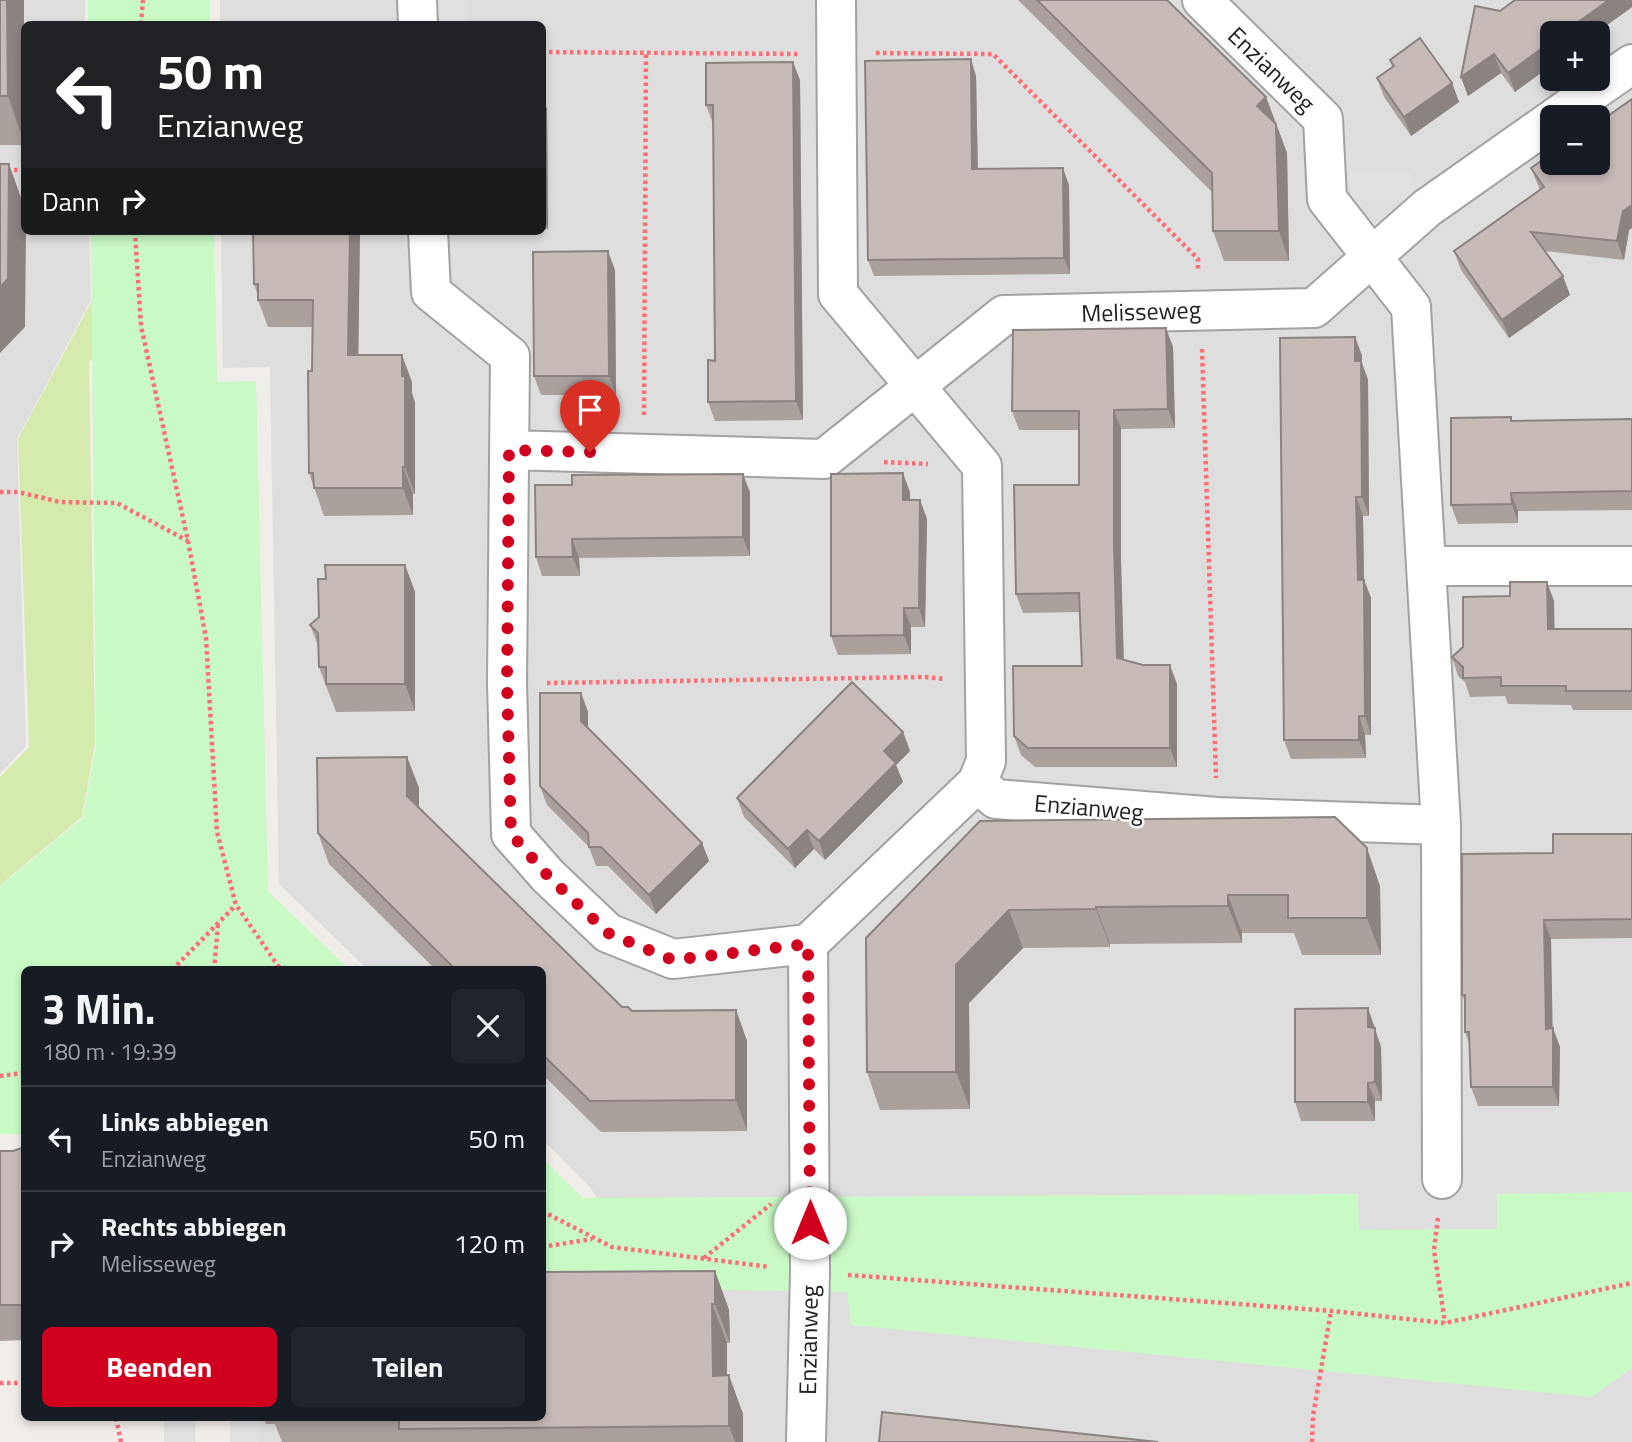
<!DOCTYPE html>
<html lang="de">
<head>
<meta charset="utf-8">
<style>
  body { margin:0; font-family:"Titillium Web",sans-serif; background:#20242c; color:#f1f3f6; height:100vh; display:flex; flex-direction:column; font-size:26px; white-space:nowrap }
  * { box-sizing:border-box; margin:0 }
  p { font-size:23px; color:#9ea1a6 }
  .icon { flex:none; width:38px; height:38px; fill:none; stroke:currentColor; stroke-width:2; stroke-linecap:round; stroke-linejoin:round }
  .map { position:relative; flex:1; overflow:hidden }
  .panel { position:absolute; left:21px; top:966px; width:525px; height:455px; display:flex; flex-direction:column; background:#171b24; border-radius:10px; box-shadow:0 4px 10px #0003 }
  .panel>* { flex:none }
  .banner { position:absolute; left:21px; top:21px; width:525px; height:214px; border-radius:10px; box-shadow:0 4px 10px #0003; background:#202124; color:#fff; overflow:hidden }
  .tools { position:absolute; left:1540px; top:21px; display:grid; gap:14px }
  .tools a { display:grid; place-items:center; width:70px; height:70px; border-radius:10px; background:#171b24; box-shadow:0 4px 10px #0003; font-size:35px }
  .pin { position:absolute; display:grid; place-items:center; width:60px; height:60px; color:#fff; margin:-72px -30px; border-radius:50% 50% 50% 0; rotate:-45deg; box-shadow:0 0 7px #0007 }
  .pin .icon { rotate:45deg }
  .me { position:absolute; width:77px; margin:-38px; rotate:0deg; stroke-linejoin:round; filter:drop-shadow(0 0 5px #0008) }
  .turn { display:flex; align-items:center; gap:24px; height:147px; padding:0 21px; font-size:32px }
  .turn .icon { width:91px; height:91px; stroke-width:2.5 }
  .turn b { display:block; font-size:49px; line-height:60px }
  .then { display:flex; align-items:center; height:66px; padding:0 21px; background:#0003; gap:14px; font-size:26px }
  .round { display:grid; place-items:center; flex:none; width:74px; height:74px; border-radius:10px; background:#20242c }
  .overview { display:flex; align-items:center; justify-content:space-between; height:119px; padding:0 21px }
  h1 { font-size:42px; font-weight:700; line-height:52px }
  .button { display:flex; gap:14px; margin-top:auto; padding:14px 21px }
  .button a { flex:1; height:80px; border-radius:10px; background:#d2001f; color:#fff; font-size:28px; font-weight:700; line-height:80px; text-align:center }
  .button a+a { background:#20242c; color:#f1f3f6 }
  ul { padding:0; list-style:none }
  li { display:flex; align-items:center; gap:21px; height:105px; padding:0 21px; border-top:2px solid #363941 }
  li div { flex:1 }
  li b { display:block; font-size:26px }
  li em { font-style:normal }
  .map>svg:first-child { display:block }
  .residential { fill:#dfdede; fill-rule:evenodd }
  .grass { fill:#d5ebae }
  .park { fill:#c9fac6 }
  .parking { fill:#e1e1e1 }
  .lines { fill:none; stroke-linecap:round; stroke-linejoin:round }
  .minor-casing { stroke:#a2a2a2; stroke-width:42 }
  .path { stroke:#fb6f75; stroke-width:4.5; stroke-dasharray:3.5 3.5; stroke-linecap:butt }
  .minor { stroke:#fff; stroke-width:38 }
  .wall { fill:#aaa19d }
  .shaded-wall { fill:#8b8380 }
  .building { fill:#c6bbb7; stroke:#8b8380; stroke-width:2 }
  .route { stroke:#d2001f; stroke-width:12; stroke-dasharray:0 21.6 }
  .labels { text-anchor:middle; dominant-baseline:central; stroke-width:5; stroke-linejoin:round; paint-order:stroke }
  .street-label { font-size:24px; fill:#212121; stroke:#fff }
</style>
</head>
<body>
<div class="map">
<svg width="1632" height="1442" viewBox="0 0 1632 1442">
  <rect width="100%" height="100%" fill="#f1ede8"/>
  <path class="residential" d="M0,0h85v24h-61v207h65l2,69 -74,139 9,307 -26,28z
    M220,0h1412v1442h-1398v-24h308l120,-112 -72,-119 -47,-47 -1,-170 -175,-1 -88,-85 -9,-517 -47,1 -2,-137h321v-207h-322zM1552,33h46v46h-46zM1552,117h46v46h-46z"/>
  <path class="grass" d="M92,301l23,35 -26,26 6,381 -13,74 -82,68v-108l29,-30 -11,-308z"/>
  <path class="park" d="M88,0h122v24h-122z
    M91,231h123l3,151 39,-1 12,510 81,78 -325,1v164h-24v-248l83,-68 13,-74z
    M542,1158l41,40 775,-4 1,36 138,-1v-35l135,-2v176l-40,29 -741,-72 -4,-33 -304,-5z"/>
  <path class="parking" d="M433,0h33v24h-33z
    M1350,172h62v28l-62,-1z
    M164,1418h31v24h-31z
    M230,1418h29v24h-29z"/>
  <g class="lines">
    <defs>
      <path id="minor" d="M417,0l1,24
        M1202,0l121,119 4,80 84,108 30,518 1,354
        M1556,117l76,-53
        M428,231l3,61 79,64 -3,327 4,151 37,42 60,57 65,26 135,-15 169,-161 9,-22 -4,-295 -144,-172 -2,-294
        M509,450l315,9 180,-144 310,-7 113,-100 125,-88
        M1426,566h206
        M977,783l19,16 221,18 224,8
        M806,1442l4,-170 -2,-328"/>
    </defs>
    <use href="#minor" class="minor-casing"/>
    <path class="path" d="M141,24l2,-24
      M542,52l256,2
      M876,53l117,1 205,205v12
      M0,170h24
      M135,231l6,95 47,215 18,97 11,194 19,73 45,65
      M1202,349l14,429
      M644,415l2,-363
      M884,462l44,2
      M0,492h18l42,10 57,1 71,38
      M547,683l378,-6 19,2
      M172,970l64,-65
      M214,970l4,-45
      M0,1076l24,-3
      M542,1211l70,36 158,20
      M1438,1218l-4,32 11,73
      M542,1247l50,-8
      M704,1258l67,-54
      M848,1275l484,36 113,12 187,-40
      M0,1383h24
      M116,1418l5,24
      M1312,1442l1,-26 18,-105"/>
    <use href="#minor" class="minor"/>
  </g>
  <path class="wall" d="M0,0h24v145h-24z
    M1018,0h149l99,97 21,56 2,108h-65l-11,-30 -1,-39z
    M1632,0v7l-36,26h-44l-37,59 -14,-19 -33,23 -7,-19 39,-66z
    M1390,60l62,23 7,19 -48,34 -27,-39 -7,-19 15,-11z
    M976,76l2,93 91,16 1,89 -196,2 -6,-16z
    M800,80l3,340 -88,1 -7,-19 7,-41 -2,-237 -7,-19z
    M542,96l5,13 1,120h-6z
    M1632,99v129l-3,2 -5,30 -79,-9 25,44 -61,43 -48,-68 -7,-19 86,-61 -9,-22 21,-5z
    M360,231l-2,124 54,27v11l3,10v91h-2v21l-89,1 -15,-43 4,-146h-45l-10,-27v-4l-4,-12z
    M615,270l1,125h-75l-7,-19z
    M1355,337l7,19v7l6,17 1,136h-6l1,64 7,18v137h-6l1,23 -75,1 -7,-19z
    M1173,347l2,81 -54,1v131l3,100 53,24v83h-142l-14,-12 -7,-19 68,-70 -2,-54 -57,1 -7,-19 63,-109v-55h-60l-7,-19z
    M1632,419v91l-114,1v12l-60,1 -7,-19 61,-84z
    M535,485l215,7v64l-171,2 1,18h-38l-6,-19z
    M910,492v8h10l7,19 -2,108h-14v27l-73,1 -7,-19z
    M405,565l10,27v119l-79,1 -17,-45v-19l-9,-23 9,-8 7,-38z
    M1510,596l44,5v28h78v81h-59l-2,-5 -63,-1 -3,-8 -35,1 -5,-15 -7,-6 -6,-19 11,-10z
    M581,693l7,19v16l114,115 7,18 -53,53 -48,-48h-12l-7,-19 -42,-42 -7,-19z
    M903,732l7,19 -14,14 7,17 -78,78 -11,-11 -19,19 -51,-51 -7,-19z
    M407,757l12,31v19l203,200 10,4 104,-1 11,31v90l-146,1 -59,-58v-104h-106l-107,-106 -11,-31z
    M980,821l400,65 1,69h-79l-8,-22h-52v10l-132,1v3l-87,1 -54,55 1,106 -90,1 -13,-38z
    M1632,834v104l-81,1 1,89 8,19 -1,59h-81l-7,-19 -1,-41 -5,-14v-30l-3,-7 91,-142z
    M1368,1008l13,39 1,54h-7v20h-74l-6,-19z
    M24,1145v195l-24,1v-190h13l9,-3z
    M715,1271l14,39 1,33h-3v32l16,39v28h-461l-7,-18h-9l-2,-6h278z"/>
  <path class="shaded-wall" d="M7,0h17v142l-16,-46z
    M1609,0h23v7l-36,26h-33z
    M1552,41v24l-37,27 -7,-19z
    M1494,54l7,19 -33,23 -7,-19z
    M971,59l5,17 2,109 -6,-16z
    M793,62l7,18 3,340 -7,-19z
    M1452,83l7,19 -48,34 -7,-19z
    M542,96l5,13 1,120 -6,-15z
    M1266,97l21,56 2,108 -10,-30 -22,-125z
    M9,164l15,42v25h2l-1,96 -25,26v-66z
    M1063,168l6,17 1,89 -6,-16z
    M1632,205v23l-3,2 -5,30 -7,-19 6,-30z
    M350,231h10l-2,152 -10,-28z
    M608,251l7,19 1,125 -7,-19z
    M1563,276l7,19 -61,43 -7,-18z
    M1166,328l7,19 2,81 -7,-19z
    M1355,337l7,19v7l6,17 1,136 -7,-19 -7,-136z
    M402,355l10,27v11l3,10v91l-10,-27z
    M1114,410l7,19v131l3,117 -7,-19 -3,-117z
    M403,467l10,27v21l-10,-27z
    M903,473l7,19v27l-7,-19z
    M743,474l7,18v64l-7,-19z
    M1511,493l7,18v12l-6,-19z
    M1356,497l7,19 1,64 7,18v137l-6,-19 -7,-136z
    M920,500l7,19 -2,108 -6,-19z
    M572,539l7,19 1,18 -7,-19z
    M405,565l10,27v119l-10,-27z
    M1547,582l7,19 1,47 -7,-19z
    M904,608l7,19v27l-7,-19z
    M1170,665l7,19v83l-7,-19z
    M581,693l7,19v28l-7,-19z
    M1359,716l6,19 1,23 -7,-18z
    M903,732l7,19 -14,14 7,17 -78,78 -6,-19 65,-90z
    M407,757l12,31v39l-12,-31z
    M807,830l7,19 -19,19 -7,-19z
    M702,843l7,18 -53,53 -7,-19z
    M1367,848l13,38 1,69 -14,-37z
    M1228,895l14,38v10l-14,-37z
    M1096,907l14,37v3l-14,-38z
    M1009,910l14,38 -54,55 1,106 -14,-37v-107z
    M1544,920l7,19 2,108 -7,-18z
    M1368,1008l13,39 1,54 -7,-19 -7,-55z
    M736,1010l11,31v90l-11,-31z
    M1553,1028l7,19 -1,59 -6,-19z
    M1368,1083l7,18v20l-7,-19z
    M715,1271l14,39 1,33 -15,-39z
    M712,1304l15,39v72l-14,-39z
    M729,1375l14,39v28h-8l-6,-16z"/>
  <path class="building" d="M0,0h7l1,96h-8z
    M1037,0h130l99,97 -9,9 19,18 3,107h-66l-1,-58z
    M1515,0h94l-46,33h-11v8l-44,32 -14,-19 -33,23 14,-71 25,5z
    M1420,38l32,45 -48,34 -27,-39 17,-12 -4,-6z
    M971,59l1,110 91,-1 1,90 -196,2 -3,-199z
    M793,62l3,339 -88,1v-42l7,1 -2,-256h-7v-42z
    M1632,99v106l-9,6 -6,30 -86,-9 32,44 -61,44 -48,-69 90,-64 -13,-19 13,-9 3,-16 5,1v19h46v-40z
    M0,164h9l-1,115 -8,8z
    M253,231h97l-2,124h54v21h3v91h-2v21h-89l-1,-15h-4l-1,-102h4l1,-71h-55v-16h-4z
    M608,251l1,125h-75l-1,-124z
    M1166,328l2,81 -54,1v131l3,117 26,7h27v83h-142l-14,-12 -1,-70h69l-3,-73 -63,1 -2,-109h65v-74h-67l1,-81z
    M1355,337v24h6l1,136h-6l2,83h6l1,136h-6v24h-75l-4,-402z
    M1511,417v4l121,-2v72l-121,2 1,11 -61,1v-87z
    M903,473v27h17l-1,108h-15v27l-73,1v-162z
    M743,474v63l-171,2 1,18h-37l-1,-72h37v-10z
    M325,565h80v119h-79v-17h-7l-1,-34 -8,-8 9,-8 -1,-38h8z
    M1510,582h37l1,47h84v62h-66v-5h-65v-9l-38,1v-11l-11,-10 11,-10v-50l47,-1z
    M852,682l51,50 -19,19 12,12 -77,78 -12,-11 -19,19 -51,-51z
    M540,693h41v28l121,122 -53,52 -48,-48h-12l-1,-14 -48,-47z
    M407,757v39l215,211h6l4,4 104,-1v90l-146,1 -48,-47v-84h-86l-138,-137 -1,-75z
    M1335,817l32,31v70h-79v-23h-60v11l-132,1v2l-87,1 -53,55v107h-89l-1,-134 114,-117z
    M1553,834h79v85l-88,1 2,109 7,-1v59h-82l-2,-55h-4v-37h-3v-141l91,-1z
    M1368,1008v19l7,1v54l-7,1v19h-73v-93z
    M24,1145v160h-24v-154h13l9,-3z
    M715,1271v33h-3l1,72 16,-1v51l-330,3v-11h143v-146z
    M882,1412l276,30h-279z"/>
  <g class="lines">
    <path class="route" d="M590,452l-81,-2 -2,233 4,151 37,42 60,57 65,27 135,-16 2,279"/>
  </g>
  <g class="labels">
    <g class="street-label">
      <text transform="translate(1272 69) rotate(44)">Enzianweg</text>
      <text transform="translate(1141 311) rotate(-2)">Melisseweg</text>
      <text transform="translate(1089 807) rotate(5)">Enzianweg</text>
      <text transform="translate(808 1340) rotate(-89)">Enzianweg</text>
    </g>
  </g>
</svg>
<div class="tools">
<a>+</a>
<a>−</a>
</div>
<div class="pin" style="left:590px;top:452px;background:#d93025"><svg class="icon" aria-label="arrive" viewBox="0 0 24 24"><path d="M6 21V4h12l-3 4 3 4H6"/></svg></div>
<svg class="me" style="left:810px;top:1223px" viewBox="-20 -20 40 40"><circle r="19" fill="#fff"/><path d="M0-13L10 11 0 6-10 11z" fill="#d2001f"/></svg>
<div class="banner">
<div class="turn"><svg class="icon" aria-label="left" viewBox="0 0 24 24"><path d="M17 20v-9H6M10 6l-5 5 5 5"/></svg><div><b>50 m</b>Enzianweg</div></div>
<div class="then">Dann<svg class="icon" aria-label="right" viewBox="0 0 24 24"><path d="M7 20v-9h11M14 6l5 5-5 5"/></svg></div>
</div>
<section class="panel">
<div class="overview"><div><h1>3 Min.</h1><p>180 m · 19:39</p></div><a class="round"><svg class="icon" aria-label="close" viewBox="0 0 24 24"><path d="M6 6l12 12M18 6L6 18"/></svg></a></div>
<ul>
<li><svg class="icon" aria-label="left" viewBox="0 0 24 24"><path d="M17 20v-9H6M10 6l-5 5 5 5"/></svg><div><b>Links abbiegen</b><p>Enzianweg</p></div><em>50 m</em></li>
<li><svg class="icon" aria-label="right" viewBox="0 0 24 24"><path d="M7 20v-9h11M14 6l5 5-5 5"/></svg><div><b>Rechts abbiegen</b><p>Melisseweg</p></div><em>120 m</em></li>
</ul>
<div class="button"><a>Beenden</a><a>Teilen</a></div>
</section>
</div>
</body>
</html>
